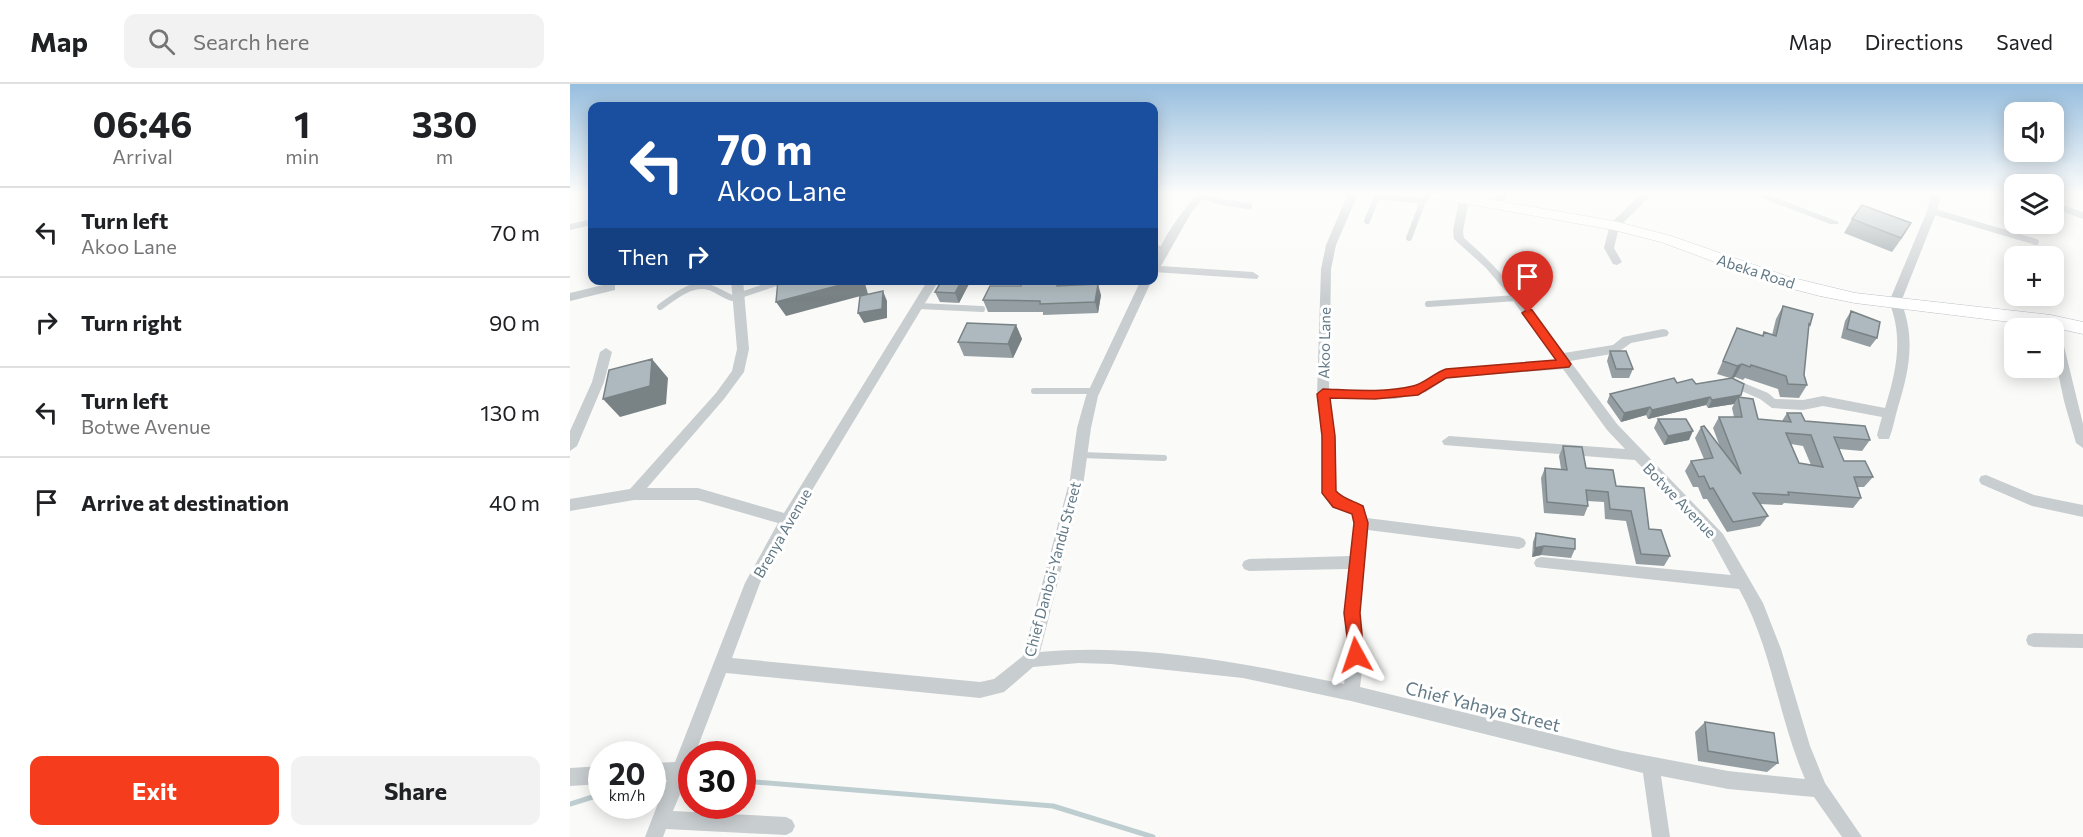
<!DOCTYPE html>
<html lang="en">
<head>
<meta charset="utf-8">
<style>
  body { margin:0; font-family:Commissioner,sans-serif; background:#f2f2f2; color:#202124; height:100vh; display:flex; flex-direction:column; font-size:22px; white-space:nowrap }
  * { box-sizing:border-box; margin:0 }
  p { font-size:20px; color:#757577 }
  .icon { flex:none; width:33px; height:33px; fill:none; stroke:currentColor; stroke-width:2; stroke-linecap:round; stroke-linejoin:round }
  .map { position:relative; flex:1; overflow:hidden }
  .side { display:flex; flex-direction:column; background:#fff; width:570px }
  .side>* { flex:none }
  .guide { position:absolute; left:18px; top:18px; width:570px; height:183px; border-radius:12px; box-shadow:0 3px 15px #0003; background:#1a4fa0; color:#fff; overflow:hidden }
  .fabs { position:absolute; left:1434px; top:18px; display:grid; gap:12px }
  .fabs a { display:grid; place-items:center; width:60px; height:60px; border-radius:12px; background:#fff; box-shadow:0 3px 15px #0003; font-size:30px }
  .speed { position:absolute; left:18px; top:657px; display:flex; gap:12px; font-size:30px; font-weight:700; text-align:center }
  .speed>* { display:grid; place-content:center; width:78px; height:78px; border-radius:50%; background:#fff; box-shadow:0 3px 15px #0003; line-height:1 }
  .speed small { font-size:15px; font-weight:400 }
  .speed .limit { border:9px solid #d22; background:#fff; color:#111 }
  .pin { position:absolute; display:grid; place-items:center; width:51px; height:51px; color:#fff; margin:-62px -26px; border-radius:50% 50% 50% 0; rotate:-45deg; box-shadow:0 0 6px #0007 }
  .pin .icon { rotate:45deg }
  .me { position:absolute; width:66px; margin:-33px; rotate:355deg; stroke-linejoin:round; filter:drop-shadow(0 0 4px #0008) }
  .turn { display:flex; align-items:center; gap:21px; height:126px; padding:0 30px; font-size:27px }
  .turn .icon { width:78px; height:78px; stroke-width:2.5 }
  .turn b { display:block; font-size:42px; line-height:51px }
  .then { display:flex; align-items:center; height:57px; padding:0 30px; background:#0003; gap:12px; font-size:22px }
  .eta { display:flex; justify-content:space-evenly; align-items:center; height:102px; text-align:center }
  .eta b { font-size:36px; font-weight:700; line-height:42px }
  .cta { display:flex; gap:12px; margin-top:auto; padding:12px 30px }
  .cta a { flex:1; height:69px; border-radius:12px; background:#f53d1d; color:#fff; font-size:24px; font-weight:700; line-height:69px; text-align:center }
  .cta a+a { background:#f2f2f2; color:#202124 }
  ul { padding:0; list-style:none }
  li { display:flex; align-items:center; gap:18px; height:90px; padding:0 30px; border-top:2px solid #e0e0e0 }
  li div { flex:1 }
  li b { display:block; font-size:22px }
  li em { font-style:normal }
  header { display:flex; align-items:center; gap:36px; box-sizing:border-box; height:84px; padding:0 30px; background:#fff; border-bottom:2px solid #e0e0e0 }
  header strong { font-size:28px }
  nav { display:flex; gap:33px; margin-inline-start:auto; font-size:21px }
  .search { width:420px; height:54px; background:#f2f2f2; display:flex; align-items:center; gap:15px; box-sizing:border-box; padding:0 21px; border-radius:12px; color:#757577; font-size:22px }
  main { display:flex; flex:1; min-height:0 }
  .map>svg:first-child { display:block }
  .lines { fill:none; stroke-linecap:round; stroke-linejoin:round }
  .stream { stroke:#becdd0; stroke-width:5 }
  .secondary-casing { stroke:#b9c0c5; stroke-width:1 }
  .lane { stroke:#c8cdd0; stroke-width:6 }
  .street { fill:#c8cdd0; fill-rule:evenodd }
  .secondary { fill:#fff; fill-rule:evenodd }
  .wall { fill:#959fa3; fill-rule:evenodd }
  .shaded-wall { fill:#798285 }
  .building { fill:#adb9be; stroke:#798285; stroke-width:1.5; fill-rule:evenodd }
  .route { fill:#f53d1d; stroke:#9f2813; stroke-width:1.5 }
  .labels { text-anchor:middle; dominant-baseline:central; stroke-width:6; stroke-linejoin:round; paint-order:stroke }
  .street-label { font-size:15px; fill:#627986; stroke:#fff }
  .near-street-label { font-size:18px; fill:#627986; stroke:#fff }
</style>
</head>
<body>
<header>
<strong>Map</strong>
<div class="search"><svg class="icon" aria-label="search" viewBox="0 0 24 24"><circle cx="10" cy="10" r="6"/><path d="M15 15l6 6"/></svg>Search here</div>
<nav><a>Map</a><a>Directions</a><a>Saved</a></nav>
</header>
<main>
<section class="side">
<div class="eta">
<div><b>06:46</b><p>Arrival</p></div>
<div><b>1</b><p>min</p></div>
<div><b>330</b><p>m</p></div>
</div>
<ul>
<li><svg class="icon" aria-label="left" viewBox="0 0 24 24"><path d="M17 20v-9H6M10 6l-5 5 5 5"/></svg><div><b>Turn left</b><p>Akoo Lane</p></div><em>70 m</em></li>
<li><svg class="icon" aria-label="right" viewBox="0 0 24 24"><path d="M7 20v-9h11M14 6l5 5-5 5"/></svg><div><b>Turn right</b></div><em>90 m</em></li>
<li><svg class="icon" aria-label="left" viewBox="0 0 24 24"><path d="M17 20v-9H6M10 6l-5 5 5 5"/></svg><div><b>Turn left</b><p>Botwe Avenue</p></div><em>130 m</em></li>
<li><svg class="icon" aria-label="arrive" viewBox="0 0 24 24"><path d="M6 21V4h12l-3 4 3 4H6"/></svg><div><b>Arrive at destination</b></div><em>40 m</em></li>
</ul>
<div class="cta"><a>Exit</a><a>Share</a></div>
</section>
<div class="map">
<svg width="1513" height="753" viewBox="0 0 1513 753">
  <rect width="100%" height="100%" fill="#fafaf8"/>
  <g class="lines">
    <path class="stream" d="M172,697l311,25 100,31
      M0,720l32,-10"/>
    <defs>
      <path id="secondary" d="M857,110h31l156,27 57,15 118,41 66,16 196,22 32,7v12l-32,-7 -196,-24 -35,-7 -43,-11 -116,-43 -47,-12 -180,-32z"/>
    </defs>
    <use href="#secondary" class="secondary-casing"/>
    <path class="lane" d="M631,111l20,7 28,4
      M808,112l45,5
      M1362,127l104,31
      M797,137l11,-27
      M839,154l14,-37 7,-7
      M584,163l9,3
      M858,220l89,-6
      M349,222l63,3
      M90,223c14,-10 31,-25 49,-20 8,3 15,8 23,11l53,-18
      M464,307h60
      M511,371l83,3"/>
    <path class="street" d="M627,110h10l-16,19 -30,53 92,6 6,4 -2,3 -103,-7c0,-25 27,-59 43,-78z
      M778,110h10l-22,51 -5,24 -2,121c28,1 61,5 87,-4 11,-4 19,-13 30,-16l110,-10 -47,-65 -23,-27 -32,-29 -1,-8 6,-32 5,-3 5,3 -6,32 1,7c42,36 68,72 100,115l49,-8 10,-8 40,-8 4,1 2,3 -2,3 -36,7 -14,10 -47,8 47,63 106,110 40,69 18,46 29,97 15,37 37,54h-20l-28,-40 -86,-8 -67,-13 9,61h-18l-9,-64 -292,-72 -108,-23 -132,-14 -32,-1 -46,4 -29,25 -24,6 -254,-25 -31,81h-3l-2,16 -17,41 113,6 6,3 3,6 -3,6 -6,3 -120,-6 -3,8h-18l22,-57 -15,1v-18l23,-1 70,-179 33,-60 -80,-23h-64l-64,11v-12l60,-10 86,-96 16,-22 5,-22 -6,-69h12l6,69 -5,23 -20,27 -77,89h51l86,25 144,-233h11l-163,270 -16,33 -28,75 248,24 14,-3 29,-23 47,-177 7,-51 9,-32 55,-116h11l-54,116 -7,32 -7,51 -44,173c102,-9 204,11 304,32l4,-29 -4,-42 5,-44 -100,2 -5,-2 -2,-4 2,-4 5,-2 101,-3 4,-33 -2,-10 -22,-9 -8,-11v-50l-5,-49 4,-125 5,-24zM993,285l44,61 18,19 -176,-13 -7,5 2,4 191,15 78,82 18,33 -190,-18 -5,2 -2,4 2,4 203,22c33,59 39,128 66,190l-77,-8 -106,-20 -262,-64 4,-32 -4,-42 8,-83 151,19 5,-2 2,-4 -2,-4 -5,-2 -152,-19 -4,-12 -19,-8 -8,-6v-49l-6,-44h65l31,-7 21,-14z
      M927,110h10l-5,12 -4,1 -5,-3z
      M1071,110h11l-33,33 -5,21 8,14 -5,3 -4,-1 -9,-16 6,-24z
      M1182,110h14l73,28 -1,2h-8z
      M1361,110h10l-4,17 -36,91c15,36 8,69 -3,105 -3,10 -5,22 -9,32h-10l-2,-4 5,-18 -59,-11 -20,4 -31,-2 -12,-9 -30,-13 -2,-3 6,-4 34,14 7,6 28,1 20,-4 62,12c11,-36 19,-70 4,-106l38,-91z
      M1484,118l29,10v7l-29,-11z
      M22,135v6l-22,5v-6z
      M41,199l4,1v6l-45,11v-8z
      M1484,242l6,4 23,94v24l-7,-5 -12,-42 -10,-48v-25h-5z
      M36,264l6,4 -8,30 -27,64 -7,5v-20l22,-49 8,-30z
      M1416,391l48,20 49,10v12l-51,-11 -51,-22 -2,-4 2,-4z
      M1464,549l49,1v14l-49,-1 -6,-2 -2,-5 2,-5z
      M32,682v18l-32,2v-18z"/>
    <use href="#secondary" class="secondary"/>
  </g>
  <path class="wall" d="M1207,110h10l-1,2z
    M1282,135l50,19 -10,14 -48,-19z
    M372,196h29l-12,23 -19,-1 -5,-10z
    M452,196h40v5l39,10 -3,18 -55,2v-3h-55l-5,-12 38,-14z
    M1213,222l27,19 -2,3 -4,47 3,10 -8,13 -19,-1 -2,-8 -33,-11 -2,2 -8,-3 -3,1 9,17 -1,2 18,22 24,2 5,-8 18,8 65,19 -8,11 -23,-2 5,12 29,16 -9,10h-7l4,11 -8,10 -69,-5 -2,2 -22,-1 8,12 -8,10 -33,6 -20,-33h-4l-5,-12h-5l-8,-16 6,-10 13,-2 -9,-21 6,-11 19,20 -7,-19 6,-11h15l-2,-9 2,-4 -26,4 -2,-3 -58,14 -2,-4 -25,7 -14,-20 3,-8 67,-11 19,1 34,-6 -13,-4 20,-46 25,8 2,-4 8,3 4,-16zM1221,360l12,2 8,19 -12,-2z
    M1281,227l26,27 -7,9 -29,-9 4,-17z
    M446,241l6,14 -9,19 -49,-2 -6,-14z
    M1040,267l23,18 -4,9h-17l-5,-17z
    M1088,335l31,21 -25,5 -10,-17z
    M993,362l23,22 30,18 54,70 -6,10 -28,-2 -10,-43 -21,-2 -1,-17 -17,-1 1,5 -4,10 -40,-3 -3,-35 4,-10 16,1 -2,-13z
    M966,449l39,16 -4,9 -30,-3 -9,2 1,-15z
    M1135,638l73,41 -11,9 -69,-11 -3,-29z"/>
  <path class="shaded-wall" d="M289,196h5l4,14 -82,22 -10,-14z
    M392,196h9l-12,23 -4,-10z
    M488,196h4l-2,17 -3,-11z
    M528,200l3,11 -3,18 -3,-11z
    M313,207l4,10v17l-23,5 -6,-10z
    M446,241l6,14 -9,19 -5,-14z
    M82,275l16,19 -2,26 -46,13 -17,-18z
    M1172,280l-7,13 -4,2 6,-13z
    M1171,311l-3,5v-3l-4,7 -26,4 4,-8z
    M1140,313l-4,8 -58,14 4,-9z
    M1080,323l-4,8 -25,7 3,-9z
    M1123,347l-4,9 -25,5 4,-9z
    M974,462l-3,9 -9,2 3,-9z"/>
  <path class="building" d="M1292,121l49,18 -10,15 -49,-19z
    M208,196h81l-83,22z
    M372,196h20l-7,13 -20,-1z
    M452,196h36l-1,6 41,-2 -3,18 -55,2v-3l-57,-1 7,-14h31z
    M313,207l-1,18 -24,4 2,-17z
    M1213,222l30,8 -3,11 -1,-1 -5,51 3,10 -19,-1 -2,-8 -35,-11 -1,2 -8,-3 -5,2 -14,-5 14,-33 26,8 1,-4 12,4z
    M1281,227l29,11 -3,16 -30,-9z
    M397,239l49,2 -8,19 -50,-2z
    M1040,267h16l7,18h-17z
    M82,275l-2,27 -47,13 6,-29z
    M1104,294l3,5 15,-4 4,5 36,-6 12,6 -3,11 -29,5 -2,-3 -58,13 -2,-3 -26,6 -14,-19z
    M1168,313l15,2 5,20 33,3 -4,-9h14l4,8 60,5 5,14 -36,-3 10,24h21l8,16h-19l7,21 -73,-6 1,3 -36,-2 15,23 -35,6 -20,-34 -3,1 -6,-13 -5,1 -8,-16 22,-3 -12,-31 3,-1 37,48 -22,-57h23zM1216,349l25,2 12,32 -24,-4z
    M1088,335h28l7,12 -25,5z
    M993,362l19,1 4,21 27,2 3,16 28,2 5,41 12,1 9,26 -29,-2 -10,-43 -21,-2 -2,-17 -22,-2 2,16 -41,-4 -2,-34 22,2z
    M966,449l39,6v10l-31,-3 -9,2z
    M1135,638l69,11 4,30 -70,-12z"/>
  <linearGradient id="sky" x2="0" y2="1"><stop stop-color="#97bede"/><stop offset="0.51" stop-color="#fdfdfc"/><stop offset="1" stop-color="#fdfdfc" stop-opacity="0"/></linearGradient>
  <rect width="1513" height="215" fill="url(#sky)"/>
  <path class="route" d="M958,225l4,1 37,51 2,3 -2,3 -123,11 -28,17 -43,4 -45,-1 5,38 1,55c7,8 18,10 27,15l5,17 -8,90 4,42 -2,5 -6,3 -6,-3 -6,-47 10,-90 -2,-9 -19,-7 -11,-14v-57l-5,-42 6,-5c29,1 61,4 90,-3 11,-2 21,-13 33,-17l110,-9 -34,-47z"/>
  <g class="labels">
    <g class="street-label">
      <text transform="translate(1186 187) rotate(18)">Abeka Road</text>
      <text transform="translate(754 259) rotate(-89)">Akoo Lane</text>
      <text transform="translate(1110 416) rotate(46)">Botwe Avenue</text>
      <text transform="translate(212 449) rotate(-60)">Brenya Avenue</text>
      <text transform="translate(482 485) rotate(-75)">Chief Danboi-Yandu Street</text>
    </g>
    <g class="near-street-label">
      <text transform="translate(913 622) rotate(14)">Chief Yahaya Street</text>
    </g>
  </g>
</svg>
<div class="fabs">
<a><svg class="icon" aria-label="sound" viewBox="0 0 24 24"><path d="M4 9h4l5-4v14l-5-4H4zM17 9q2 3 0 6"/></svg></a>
<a><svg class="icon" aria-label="layers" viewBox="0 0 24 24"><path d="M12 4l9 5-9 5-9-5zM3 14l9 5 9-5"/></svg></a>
<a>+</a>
<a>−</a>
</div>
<div class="speed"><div>20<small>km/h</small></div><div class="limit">30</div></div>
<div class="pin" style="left:958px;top:229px;background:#d93025"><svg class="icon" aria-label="arrive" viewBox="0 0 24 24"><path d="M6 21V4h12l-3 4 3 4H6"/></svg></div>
<svg class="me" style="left:786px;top:571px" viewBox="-20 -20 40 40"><path d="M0-17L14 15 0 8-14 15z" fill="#f53d1d" stroke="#fff" stroke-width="4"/></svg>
<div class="guide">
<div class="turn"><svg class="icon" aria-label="left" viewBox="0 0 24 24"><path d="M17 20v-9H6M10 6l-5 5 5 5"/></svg><div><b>70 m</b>Akoo Lane</div></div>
<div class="then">Then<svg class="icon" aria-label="right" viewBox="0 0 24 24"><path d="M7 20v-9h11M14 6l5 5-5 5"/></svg></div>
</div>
</div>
</main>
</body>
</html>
